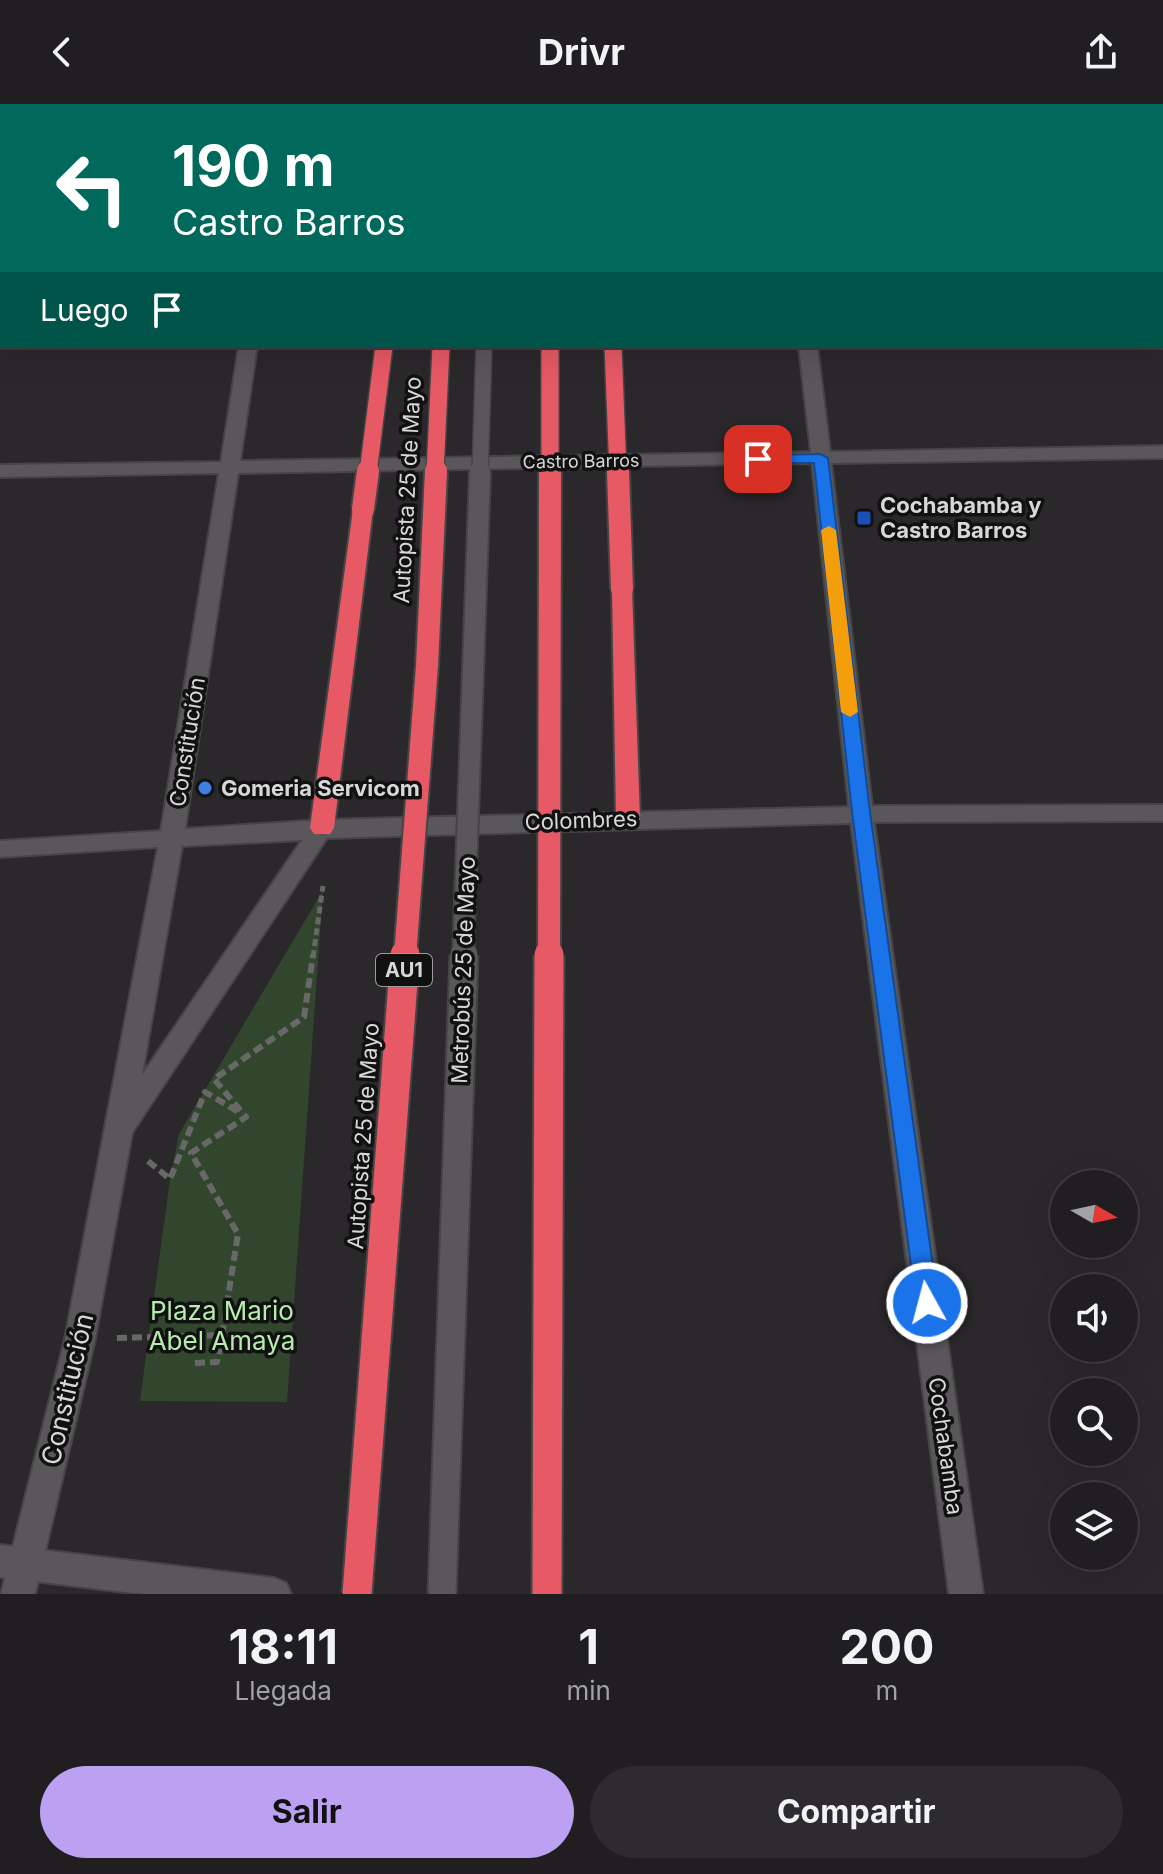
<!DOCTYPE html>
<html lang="es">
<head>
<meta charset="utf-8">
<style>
  body { margin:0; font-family:Inter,sans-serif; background:#2d2b2d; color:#f1f3f6; height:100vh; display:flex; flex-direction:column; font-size:30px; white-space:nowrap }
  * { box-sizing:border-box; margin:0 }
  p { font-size:26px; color:#a2a2a5 }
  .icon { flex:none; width:44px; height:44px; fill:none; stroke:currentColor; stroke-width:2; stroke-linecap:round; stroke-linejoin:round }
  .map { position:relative; height:1490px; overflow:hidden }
  .side { display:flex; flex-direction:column; background:#201e20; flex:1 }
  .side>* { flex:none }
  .top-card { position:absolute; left:0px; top:0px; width:1164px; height:244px; box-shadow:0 8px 32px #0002,0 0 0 2px #3d3c3e; background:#00695c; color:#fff; overflow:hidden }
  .needle { width:52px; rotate:99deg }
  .controls { position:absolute; left:1050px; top:1066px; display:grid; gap:16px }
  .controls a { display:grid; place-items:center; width:88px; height:88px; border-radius:50%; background:#201e20; box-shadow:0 8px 32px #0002,0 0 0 2px #3d3c3e; font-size:40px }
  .pin { position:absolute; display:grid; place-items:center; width:68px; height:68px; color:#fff; margin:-34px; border-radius:16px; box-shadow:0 4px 12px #0006 }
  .me { position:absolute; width:88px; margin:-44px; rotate:353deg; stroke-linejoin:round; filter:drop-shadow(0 0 6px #0008) }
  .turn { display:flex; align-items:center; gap:28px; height:168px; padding:0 40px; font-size:36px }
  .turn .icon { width:104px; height:104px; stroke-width:2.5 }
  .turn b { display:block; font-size:56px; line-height:68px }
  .then { display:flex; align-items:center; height:76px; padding:0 40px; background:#0003; gap:16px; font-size:30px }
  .eta { display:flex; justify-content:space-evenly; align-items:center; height:136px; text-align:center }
  .eta b { font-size:48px; font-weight:700; line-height:56px }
  .cta { display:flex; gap:16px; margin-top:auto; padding:16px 40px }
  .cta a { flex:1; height:92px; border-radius:48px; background:#bca0f2; color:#111; font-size:32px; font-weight:700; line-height:92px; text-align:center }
  .cta a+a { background:#2d2b2d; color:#f1f3f6 }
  header { display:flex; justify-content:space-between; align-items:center; height:104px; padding:0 40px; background:#201e20; font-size:36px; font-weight:700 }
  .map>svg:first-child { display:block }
  .green { fill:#32462e }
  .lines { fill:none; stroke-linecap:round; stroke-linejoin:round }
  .lane-casing { stroke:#464446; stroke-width:4 }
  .street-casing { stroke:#464446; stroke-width:4 }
  .secondary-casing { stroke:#464446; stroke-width:4 }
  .highway-casing { stroke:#464446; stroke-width:4 }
  .path-far1 { stroke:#696869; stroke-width:5; stroke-dasharray:7 4; stroke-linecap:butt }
  .path { stroke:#696869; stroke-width:6; stroke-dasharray:10 5; stroke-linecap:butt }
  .lane { fill:#59575a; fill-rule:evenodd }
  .street { fill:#59575a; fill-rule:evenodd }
  .secondary { fill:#59575a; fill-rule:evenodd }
  .highway { fill:#e75965; fill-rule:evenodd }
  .lane-bridge-far2-casing { stroke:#464446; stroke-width:18; stroke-linecap:butt }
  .lane-bridge-far1-casing { stroke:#464446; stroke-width:24; stroke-linecap:butt }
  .lane-bridge-casing { stroke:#464446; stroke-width:31; stroke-linecap:butt }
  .highway-bridge-far2-casing { stroke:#464446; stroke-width:20; stroke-linecap:butt }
  .highway-bridge-far1-casing { stroke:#464446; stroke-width:26; stroke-linecap:butt }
  .highway-bridge-casing { stroke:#464446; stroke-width:33; stroke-linecap:butt }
  .lane-bridge-far2 { stroke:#59575a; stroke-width:15 }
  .lane-bridge-far1 { stroke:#59575a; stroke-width:20 }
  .lane-bridge { stroke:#59575a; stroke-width:27 }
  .highway-bridge-far2 { stroke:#e75965; stroke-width:17 }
  .highway-bridge-far1 { stroke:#e75965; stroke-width:22 }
  .highway-bridge { stroke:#e75965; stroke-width:29 }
  .route { fill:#1a73e8; stroke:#114b97; stroke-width:2 }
  .slow { fill:#f59e0b }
  .transit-dot { fill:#1a4fb4; stroke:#121112; stroke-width:3 }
  .shop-dot { fill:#3f7fe0; stroke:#121112; stroke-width:3 }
  .labels { text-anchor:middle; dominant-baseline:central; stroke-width:7; stroke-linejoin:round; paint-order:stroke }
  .far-street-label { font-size:18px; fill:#d9d8d9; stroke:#121112 }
  .shield { fill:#121112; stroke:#9d9c9d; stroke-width:2 }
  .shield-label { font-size:20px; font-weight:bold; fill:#d9d8d9 }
  .street-label { font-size:22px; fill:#d9d8d9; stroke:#121112 }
  .poi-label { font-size:22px; font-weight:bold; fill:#d9d8d9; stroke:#121112; text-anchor:start }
  .near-park-label { font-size:26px; fill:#b5edab; stroke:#121112 }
  .near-street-label { font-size:26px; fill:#d9d8d9; stroke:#121112 }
</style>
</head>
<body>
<header><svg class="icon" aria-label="back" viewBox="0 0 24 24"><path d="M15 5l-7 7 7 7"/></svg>Drivr<svg class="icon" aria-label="share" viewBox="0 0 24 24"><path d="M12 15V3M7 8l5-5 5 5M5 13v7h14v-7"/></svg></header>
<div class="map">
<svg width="1163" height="1490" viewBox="0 0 1163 1490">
  <rect width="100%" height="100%" fill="#2a282a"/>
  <path class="green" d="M323,786l-36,512 -147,-1 30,-222 9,-45z"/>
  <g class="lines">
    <defs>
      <path id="lane" d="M485,0h14v2h-14z"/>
      <path id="street" d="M772,0h14v2h-14z
        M1162,37h1v10h-1z
        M0,52h2v10h-2z
        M239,242h18l-17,115 571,-9 -12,-106h18l13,106 333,-6v12l-332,5 41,343 291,-1v16l-289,1 109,772h-34l-98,-771 -524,15 -195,295 -37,206 -60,255h-34l64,-255 93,-492 -158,10v-16l161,-10 58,-358 -219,4v-12l221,-3zM812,359l37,344 -527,13 -137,9 53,-356zM302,736l-160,235 40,-229z"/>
      <path id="secondary" d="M0,1441l274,33 12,5 5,11h-149l-142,-17z"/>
      <path id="highway" d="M408,0h14v2h-14z
        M445,0h14v2h-14z
        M543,0h14v2h-14z
        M587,0h14v2h-14z
        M363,399l10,6 -39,319 -4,6h-16l-4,-6 43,-319z
        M622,479l10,6 8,230 -4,6h-16l-4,-6 -4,-230z"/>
    </defs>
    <use href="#lane" class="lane-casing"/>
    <use href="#street" class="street-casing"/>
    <use href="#secondary" class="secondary-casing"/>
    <use href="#highway" class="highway-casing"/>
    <path class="path-far1" d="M313,853l10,-71"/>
    <path class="path" d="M148,1057l22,18 35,-87 37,22
      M117,1234l105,-3 16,-101 -47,-81 55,-36 -32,-38 90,-62 9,-62
      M195,1259l22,-1 5,-27"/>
    <use href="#lane" class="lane"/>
    <use href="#street" class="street"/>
    <use href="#secondary" class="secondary"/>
    <use href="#highway" class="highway"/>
    <defs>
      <path id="lane-bridge-far2" d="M480,369l4,-127"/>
      <path id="lane-bridge-far1" d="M463,853l17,-486"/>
      <path id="lane-bridge" d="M442,1490l22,-639"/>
      <path id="highway-bridge-far2" d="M613,242l5,127
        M368,369l16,-127
        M435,369l6,-127
        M550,369v-127"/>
      <path id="highway-bridge-far1" d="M618,367l4,118
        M363,405l5,-38
        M405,853l22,-291 9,-195
        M549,853l1,-486"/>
      <path id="highway-bridge" d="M357,1490l48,-639
        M547,1490l2,-639"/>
    </defs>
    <use href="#lane-bridge-far2" class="lane-bridge-far2-casing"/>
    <use href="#lane-bridge-far1" class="lane-bridge-far1-casing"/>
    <use href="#lane-bridge" class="lane-bridge-casing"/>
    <use href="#highway-bridge-far2" class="highway-bridge-far2-casing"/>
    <use href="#highway-bridge-far1" class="highway-bridge-far1-casing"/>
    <use href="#highway-bridge" class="highway-bridge-casing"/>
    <use href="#lane-bridge-far2" class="lane-bridge-far2"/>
    <use href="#lane-bridge-far1" class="lane-bridge-far1"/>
    <use href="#lane-bridge" class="lane-bridge"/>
    <use href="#highway-bridge-far2" class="highway-bridge-far2"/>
    <use href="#highway-bridge-far1" class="highway-bridge-far1"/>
    <use href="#highway-bridge" class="highway-bridge"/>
  </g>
  <path class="route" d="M820,350l8,4 42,354 68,491 -3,7 -8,3 -8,-3 -3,-7 -64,-491 -38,-349h-56l-7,-4 7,-4z"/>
  <path class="slow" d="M829,422l7,4 22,182 -8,5 -9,-5 -20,-182z"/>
  <rect class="transit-dot" x="856" y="406" width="16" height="16" rx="4"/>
  <circle class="shop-dot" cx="205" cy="684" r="8"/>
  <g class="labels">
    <g class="far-street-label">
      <text transform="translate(581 357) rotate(-1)">Castro Barros</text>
    </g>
    <rect class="shield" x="376" y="850" width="56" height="32" rx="6"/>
    <g class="shield-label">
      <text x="404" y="866">AU1</text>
    </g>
    <g class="street-label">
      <text transform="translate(407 386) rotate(-87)">Autopista 25 de Mayo</text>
      <text transform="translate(187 638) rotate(-81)">Constitución</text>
      <text transform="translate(581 716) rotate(-2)">Colombres</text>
      <text transform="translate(463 866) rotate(-88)">Metrobús 25 de Mayo</text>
      <text transform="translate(363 1032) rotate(-86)">Autopista 25 de Mayo</text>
      <text transform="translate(946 1342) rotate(82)">Cochabamba</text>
    </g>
    <g class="poi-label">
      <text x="880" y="401">Cochabamba y<tspan x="880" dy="25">Castro Barros</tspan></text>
      <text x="221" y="684">Gomeria Servicom</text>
    </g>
    <g class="near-park-label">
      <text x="222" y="1206">Plaza Mario<tspan x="222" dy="30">Abel Amaya</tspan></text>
    </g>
    <g class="near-street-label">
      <text transform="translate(67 1285) rotate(-77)">Constitución</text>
    </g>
  </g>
</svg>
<div class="controls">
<a><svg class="needle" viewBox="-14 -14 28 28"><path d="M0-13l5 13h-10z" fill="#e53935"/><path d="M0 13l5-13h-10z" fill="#a2a2a5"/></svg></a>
<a><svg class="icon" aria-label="sound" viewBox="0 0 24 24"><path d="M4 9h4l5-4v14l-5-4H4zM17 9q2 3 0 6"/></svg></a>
<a><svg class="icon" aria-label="search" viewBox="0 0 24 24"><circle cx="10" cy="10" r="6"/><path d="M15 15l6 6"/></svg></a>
<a><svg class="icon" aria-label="layers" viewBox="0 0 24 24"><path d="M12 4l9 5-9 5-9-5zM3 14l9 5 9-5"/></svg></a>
</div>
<div class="pin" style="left:758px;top:355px;background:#d93025"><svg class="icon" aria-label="arrive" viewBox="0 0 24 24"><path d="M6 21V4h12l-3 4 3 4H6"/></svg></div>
<svg class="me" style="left:927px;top:1199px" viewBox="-20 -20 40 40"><circle r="17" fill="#1a73e8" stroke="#fff" stroke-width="3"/><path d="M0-11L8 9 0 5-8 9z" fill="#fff"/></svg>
<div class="top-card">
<div class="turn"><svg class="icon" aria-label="left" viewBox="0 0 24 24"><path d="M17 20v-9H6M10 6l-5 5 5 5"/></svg><div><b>190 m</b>Castro Barros</div></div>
<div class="then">Luego<svg class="icon" aria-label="arrive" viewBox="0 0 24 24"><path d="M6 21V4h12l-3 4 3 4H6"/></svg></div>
</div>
</div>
<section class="side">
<div class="eta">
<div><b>18:11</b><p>Llegada</p></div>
<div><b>1</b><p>min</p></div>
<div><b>200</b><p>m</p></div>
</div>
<div class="cta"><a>Salir</a><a>Compartir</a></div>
</section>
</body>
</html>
